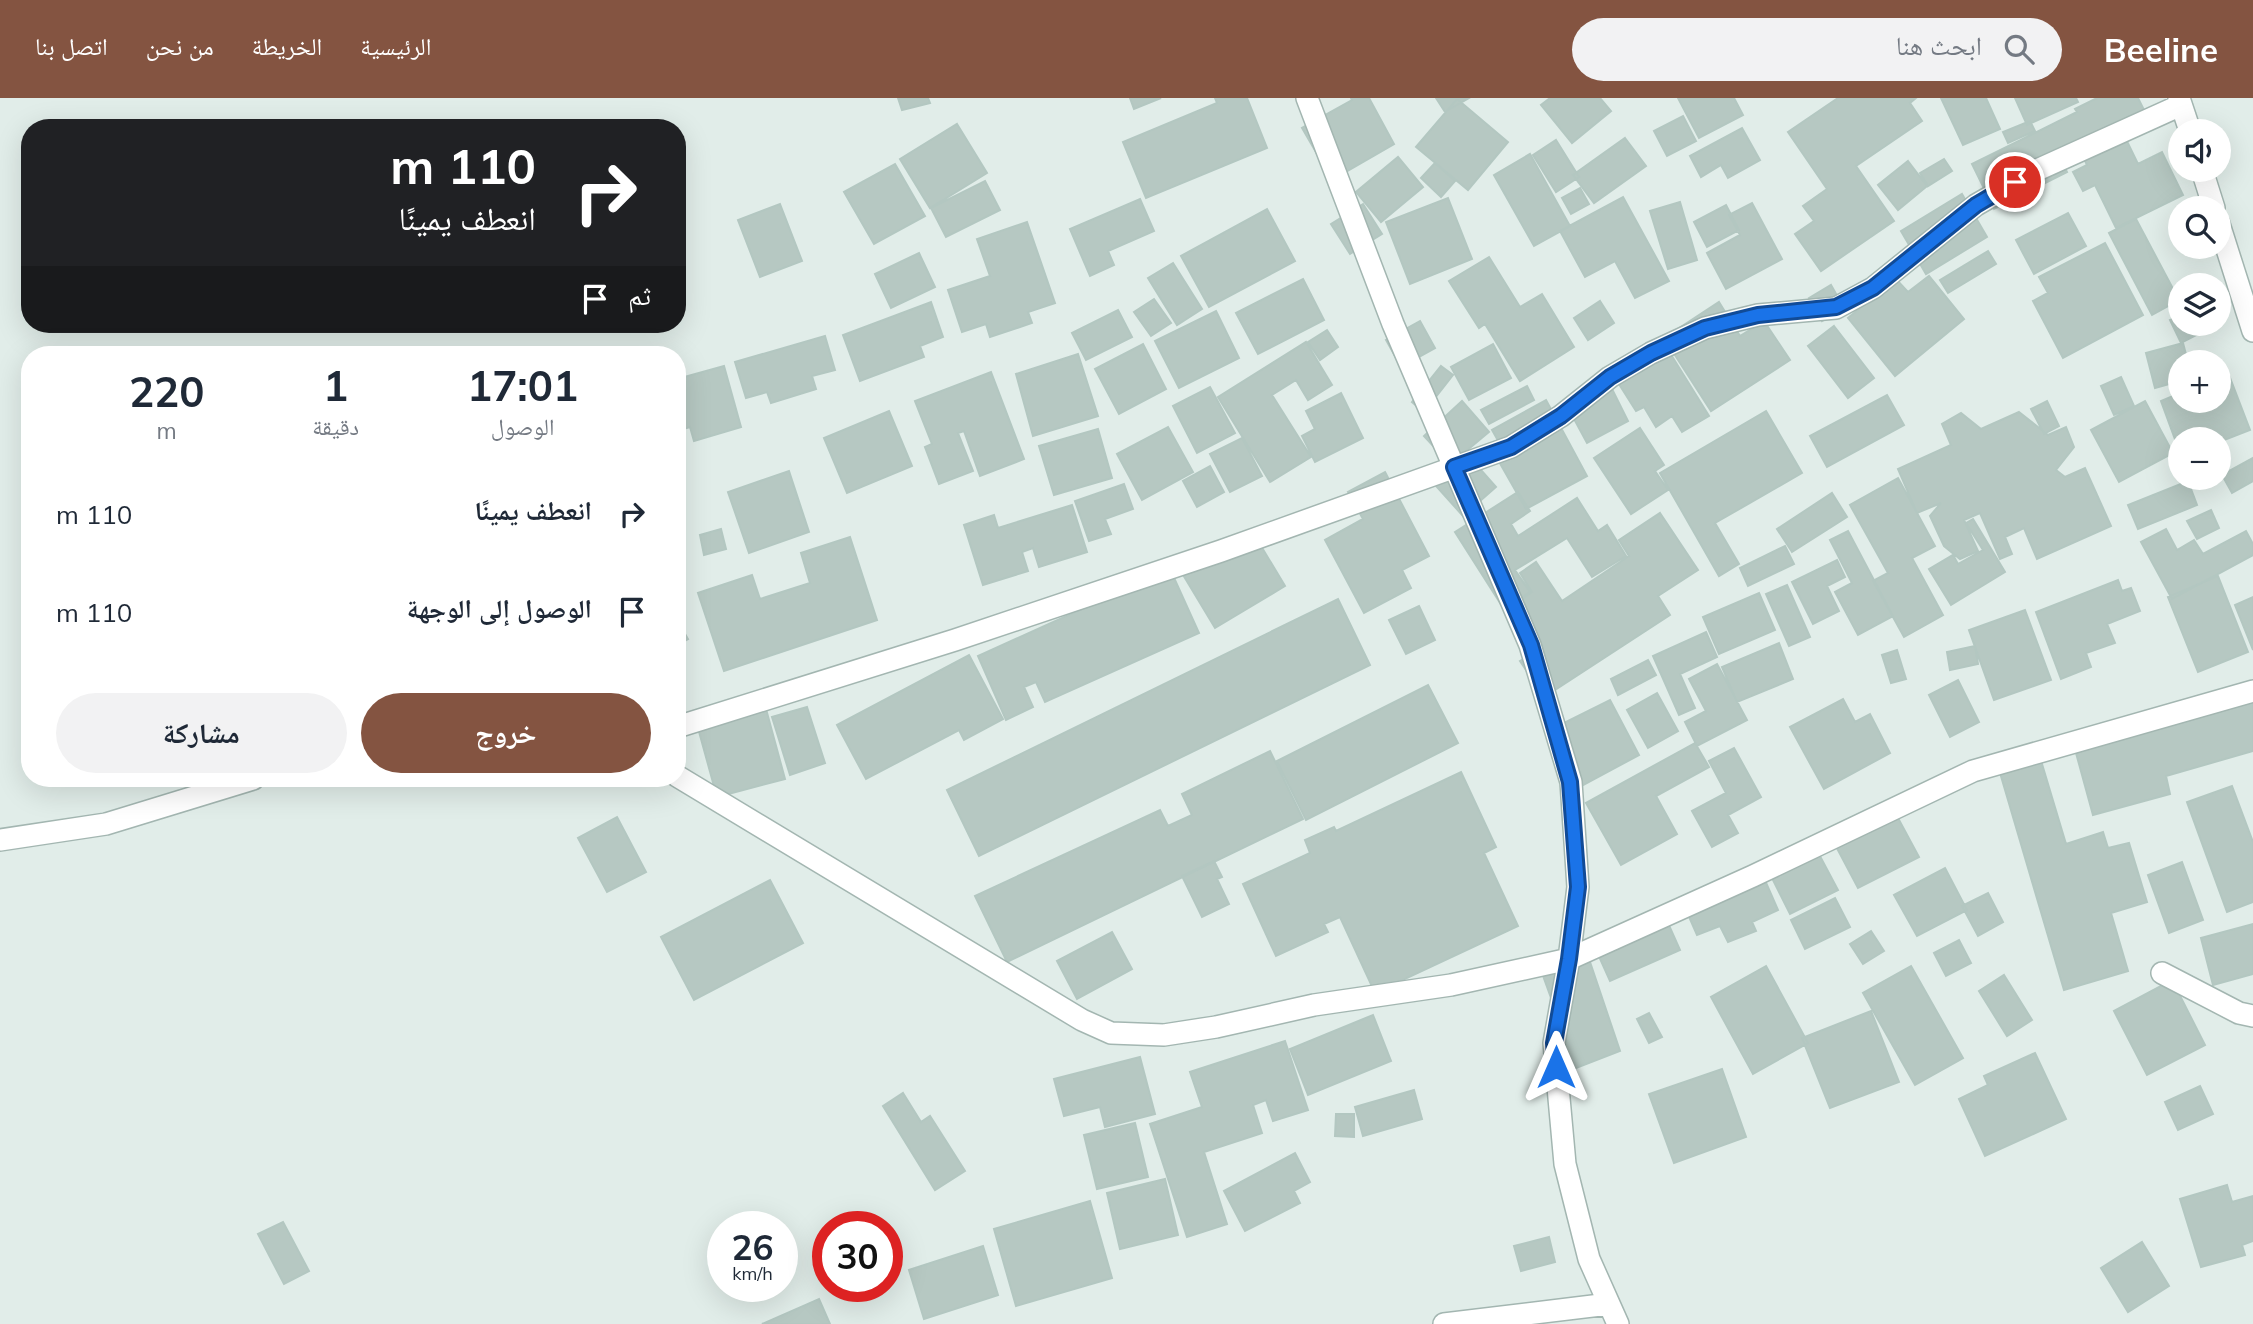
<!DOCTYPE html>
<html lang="ar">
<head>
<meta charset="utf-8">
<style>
  body { margin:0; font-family:Mulish,"Noto Naskh Arabic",sans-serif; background:#f2f2f3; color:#1f2937; direction:rtl; height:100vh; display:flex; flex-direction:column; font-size:26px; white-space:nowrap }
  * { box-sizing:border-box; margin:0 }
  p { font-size:23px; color:#747a83 }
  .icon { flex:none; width:38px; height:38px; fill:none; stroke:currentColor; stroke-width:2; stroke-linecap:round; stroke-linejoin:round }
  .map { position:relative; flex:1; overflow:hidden; direction:ltr }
  .details { position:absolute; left:21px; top:248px; width:665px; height:441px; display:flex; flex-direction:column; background:#fff; border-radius:28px; box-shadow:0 7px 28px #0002; direction:rtl }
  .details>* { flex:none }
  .top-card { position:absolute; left:21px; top:21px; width:665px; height:214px; border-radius:28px; box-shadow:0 7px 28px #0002; direction:rtl; background:#202124; color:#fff; overflow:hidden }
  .tools { position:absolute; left:2168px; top:21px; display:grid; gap:14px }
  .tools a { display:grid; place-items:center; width:63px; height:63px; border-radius:50%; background:#fff; box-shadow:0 7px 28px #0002; font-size:35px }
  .speed { position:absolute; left:707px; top:1113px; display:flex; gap:14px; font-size:35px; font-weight:700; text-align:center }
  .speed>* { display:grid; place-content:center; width:91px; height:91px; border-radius:50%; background:#fff; box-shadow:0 7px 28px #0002; line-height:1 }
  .speed small { font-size:18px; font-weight:400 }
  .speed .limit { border:10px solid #d22; background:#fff; color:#111 }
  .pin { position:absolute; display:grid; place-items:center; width:60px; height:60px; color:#fff; margin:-30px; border:4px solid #fff; border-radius:50%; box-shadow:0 2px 7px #0007 }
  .me { position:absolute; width:77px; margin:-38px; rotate:0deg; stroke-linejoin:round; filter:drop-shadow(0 0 5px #0008) }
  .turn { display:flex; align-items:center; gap:24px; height:147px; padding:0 35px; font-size:32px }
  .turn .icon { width:91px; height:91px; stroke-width:2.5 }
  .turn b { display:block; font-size:49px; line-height:60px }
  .then { display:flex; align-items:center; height:66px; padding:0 35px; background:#0003; gap:14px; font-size:26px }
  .eta { display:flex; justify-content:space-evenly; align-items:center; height:119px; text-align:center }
  .eta b { font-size:42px; font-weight:700; line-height:49px }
  .action { display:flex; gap:14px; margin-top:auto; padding:14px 35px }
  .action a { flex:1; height:80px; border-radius:42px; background:#845441; color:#fff; font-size:28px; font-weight:700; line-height:80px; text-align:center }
  .action a+a { background:#f2f2f3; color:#1f2937 }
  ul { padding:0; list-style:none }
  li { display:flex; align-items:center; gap:21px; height:98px; padding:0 35px }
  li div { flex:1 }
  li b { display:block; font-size:26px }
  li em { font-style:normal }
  header { display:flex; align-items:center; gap:42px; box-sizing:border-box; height:98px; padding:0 35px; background:#845441; color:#fff }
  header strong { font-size:33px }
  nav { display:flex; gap:38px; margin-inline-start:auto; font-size:24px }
  .search { width:490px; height:63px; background:#f2f2f3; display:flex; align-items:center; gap:18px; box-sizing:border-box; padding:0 24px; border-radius:38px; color:#747a83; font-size:26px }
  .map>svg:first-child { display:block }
  .building { fill:#b6c8c2; stroke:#b3c7c1; stroke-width:2 }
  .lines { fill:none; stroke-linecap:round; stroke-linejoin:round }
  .minor-casing { stroke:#a3b6b1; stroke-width:24 }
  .minor { stroke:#fff; stroke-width:21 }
  .route-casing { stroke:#114b97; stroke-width:18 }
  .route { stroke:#1a73e8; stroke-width:12 }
</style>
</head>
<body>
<header>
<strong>Beeline</strong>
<div class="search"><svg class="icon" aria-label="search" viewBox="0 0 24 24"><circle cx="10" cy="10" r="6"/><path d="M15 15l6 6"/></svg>ابحث هنا</div>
<nav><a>الرئيسية</a><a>الخريطة</a><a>من نحن</a><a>اتصل بنا</a></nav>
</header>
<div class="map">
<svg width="2253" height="1226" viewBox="0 0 2253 1226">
  <rect width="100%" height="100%" fill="#e1ede9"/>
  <path class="building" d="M898,0h30l2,5 -28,7z
    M1130,0h31l-27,11z
    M1215,0h32l20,50 -121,50 -23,-56 94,-39z
    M1351,0h18l25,46 -62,36 -30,-52 50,-28z
    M1436,0h33l-24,14z
    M1550,0h50l11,13 -39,32 -31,-38z
    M1678,0h56l9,17 -44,23z
    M1838,0h78l-6,5 12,18 -66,45 38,55 -73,50 -26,-37 19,-13 -11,-15 24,-17 -39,-57z
    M1941,0h45l14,31 -37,16z
    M2015,0h61l2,4 -51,23z
    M2097,0h41l10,20 -26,13 16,33 24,-12 21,43 -67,33 -21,-43 -12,6 -10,-19 14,-7 -6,-13 -19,10 5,10 -73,37 -22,-45 105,-52 -2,-3z
    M1457,1l51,43 -40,48 -52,-43z
    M1683,18l13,25 -29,15 -13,-25z
    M2030,23l5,10 -27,12 -5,-11z
    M957,26l30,49 -57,35 -30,-49z
    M1742,30l18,32 -32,18 -7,-13 -20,12 -11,-21z
    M1625,40l21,28 -52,37 -21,-28z
    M1556,42l23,37 -23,15 -23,-37z
    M1530,56l40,72 -36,20 -40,-71z
    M1398,59l25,30 -42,35 -25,-30z
    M1944,61l8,12 -24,15 -8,-13z
    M1908,63l19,25 -29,24 -20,-25z
    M1435,65l20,18 -14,16 -20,-19z
    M895,66l30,52 -51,28 -30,-52z
    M985,83l15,29 -54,27 -15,-29z
    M1580,90l9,16 -18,10 -9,-16z
    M1962,96l25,43 -61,37 -25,-43z
    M1623,99l46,84 -34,17 -20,-37 -30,16 -25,-46z
    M1448,100l24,61 -62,25 -24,-62z
    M1140,101l14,32 -46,20 6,14 -24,11 -20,-47z
    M1680,104l17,58 -29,9 -18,-58z
    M1752,105l30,56 -56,30 -19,-36 33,-18 -11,-20z
    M780,106l22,57 -42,16 -22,-57z
    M1363,106l19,30 -32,20 -19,-30z
    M1726,107l13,25 -32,17 -13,-25z
    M1267,111l28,52 -86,46 -28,-51z
    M2068,115l18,33 -52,28 -18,-34z
    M2136,121l43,81 -27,15 -43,-82z
    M1027,124l28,81 -27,9 4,11 -42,14 -4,-13 -24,8 -14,-42 42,-14 -13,-37z
    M2105,145l38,72 -80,43 -30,-57 15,-8 -9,-16z
    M1988,153l8,13 -48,29 -8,-13z
    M919,155l16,34 -44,21 -16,-34z
    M1489,159l31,50 22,-13 32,53 -54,34 -35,-57 -6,4 -30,-47z
    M1173,165l29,46 -25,16 -29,-47z
    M1929,178l35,43 -69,57 -47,-58 48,-39 12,13z
    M1303,181l21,41 -66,34 -22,-41z
    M1831,187l13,23 -22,13 -13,-23z
    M1154,201l17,24 -20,13 -17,-24z
    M1600,203l14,22 -26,17 -14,-22z
    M931,204l12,35 -23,9 4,11 -64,24 -17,-46z
    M1719,204l21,34 24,-15 26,39 -79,51 -47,-73z
    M1118,212l14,27 -46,23 -14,-27z
    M1216,213l23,47 -60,30 -24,-47z
    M2180,218v8h21l3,7 -23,12 -11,-23z
    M1420,223l15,27 -34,19 -15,-27z
    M1834,228l40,52 -26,20 -40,-52z
    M1327,232l11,17 -18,13 -12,-18z
    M825,238l10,34 -23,6 4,13 -45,14 -4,-11 -21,6 -11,-36z
    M1306,244l26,43 -24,15 -12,-20 -24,15 39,62 -41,25 -52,-85z
    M2183,245l5,19h-8v19l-25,7 -9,-35z
    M1143,246l23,45 -47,25 -24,-45z
    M1493,246l18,34 -42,22 -18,-33z
    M1670,255l39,63 -27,16 -10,-16 -16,11 -12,-20 -8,4 -17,-27z
    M1078,256l20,62 -65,20 -17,-62z
    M724,268l17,61 -47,14 -4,-14 -13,4v-52z
    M1441,268l12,9 -29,37 -12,-10z
    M991,274l33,87 -44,17 -16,-45 -6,2 15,38 -34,13 -14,-37 7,-3 -17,-43z
    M2229,277l21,55 -31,12v-3h-39v14l-19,-52 19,-8v8h39v-22z
    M2121,279l13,29 -20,9 -13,-29z
    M1609,285l19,38 -41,22 -20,-37z
    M1527,288l7,14 -45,24 -8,-14z
    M1210,289l25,46 -38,20 -24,-47z
    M1341,295l22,45 -48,24 -13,-26 13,-7 -9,-18z
    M1887,297l17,30 -77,42 -17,-31z
    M1546,302l41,76 -61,33 -29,-51 8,-5 -13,-23z
    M1462,303l27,31 -24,20 31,35 -33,29 -34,-38 19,-16 -24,-26z
    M2047,303l12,25 -15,8 -13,-25z
    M2145,303l28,52 -54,29 -28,-52z
    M889,313l23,55 -65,27 -23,-55z
    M1766,313l36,62 -87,50 24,41 -20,12 -59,-103z
    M2019,314l29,23 18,-8 8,20 -18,23 9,7 20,-9 26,58 -74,33 -13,-31 -19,9 7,17 -12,5 -20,-46 -16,7 14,31 -18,8 -16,-13 -14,-30 11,-13 -24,10 -19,-44 53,-24 -9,-21 19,-11 20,16z
    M1168,329l25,45 -51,28 -25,-46z
    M1640,330l24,37 -9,6 13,19 -37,24 -37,-56z
    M1098,331l14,49 -58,17 -15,-49z
    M1242,340l20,38 -32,16 -20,-38z
    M2253,360v23l-21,12 -10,-18z
    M1210,368l14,26 -27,15 -14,-26z
    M789,373l20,61 -60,21 -21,-61z
    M1385,374l44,84 -27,14 9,18 -47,25 -39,-73 38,-21 -15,-27z
    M1898,380l37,68 -23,12 31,57 -39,22 -31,-56 15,-8 -38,-68z
    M2188,383l9,24 -59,24 -10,-24z
    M1124,386l9,25 -28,10 6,15 -22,7 -14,-40z
    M1518,394l12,19 -19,13 7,12 59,-38 21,33 9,-6 19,31 -34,21 -25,-39 -52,32 15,22 -26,17 -49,-77z
    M1832,395l15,24 -55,35 -15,-23z
    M1072,407l15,47 -48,15 -6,-19 -11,4 6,19 -45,14 -19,-60 30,-10 4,13z
    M2211,412l8,18 -22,11 -10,-18z
    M1660,415l38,57 -40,26 12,19 -126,82 -24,-36 23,-14 -28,-43 17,-12 -12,-19 16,-11 26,39 67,-45 -10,-16z
    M1973,421l32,53 -54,33 -22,-36 24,-14 5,9 25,-14 -17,-27z
    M721,431l5,20 -22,6 -4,-20z
    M2166,431l11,21 17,-10 9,14 43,-23 7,13v11l-81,44 -31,-57z
    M1252,433l33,55 -70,42 -33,-55z
    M1848,433l45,85 -35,19 -23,-43 17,-9 -22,-43z
    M850,439l27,83 -153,51 -26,-78 54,-18 8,24 50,-16 -9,-30z
    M1785,448l9,18 -46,22 -8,-18z
    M1837,462l8,17 -18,9 12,25 -26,13 -21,-42z
    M1170,471l29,64 -154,69 -9,-20 -12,5 9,20 -27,13 -28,-64z
    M2218,478l30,76 -50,20 -30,-75z
    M2118,482l4,11 9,-3 9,23 -33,13 8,19 -29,10 5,14 -30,12 -25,-67z
    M1787,487l23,52 -21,9 -23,-52z
    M1759,495l16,37 -56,24 -16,-37z
    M2253,499v53l-18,-45z
    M1338,501l32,66 -391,191 -32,-66z
    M1419,508l16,34 -29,14 -17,-34z
    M2025,512l26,70 -57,20 -25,-70z
    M677,522l11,19 -11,6z
    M1706,534l11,25 -37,17 15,34 -16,7 -26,-59z
    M1779,545l14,36 -56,23 -15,-35z
    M1975,548l3,18 -28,6 -3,-18z
    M1897,552l9,29 -15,4 -9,-28z
    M969,557l34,64 -39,21 -5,-10 -93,49 -29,-54z
    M1648,562l8,15 -38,20 -7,-16z
    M1717,566l30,56 -50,26 -12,-24 21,-11 -17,-32z
    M1958,582l21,42 -29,15 -21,-42z
    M1428,587l30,58 -152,77 -29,-59z
    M2253,593v60l-87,25 4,18 -77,21 -20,-73z
    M1657,595l21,38 -30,17 -21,-38z
    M1843,601l12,23 15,-8 20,39 -66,36 -34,-62z
    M1610,602l29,55 -63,34 -17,-33 14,-7 -13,-24z
    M807,609l18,56 -35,12 -18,-58z
    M766,611l19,70 -68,18 -19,-69z
    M1695,645l14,24 -53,29 21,38 -56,31 -35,-62z
    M1734,650l27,49 -33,18 10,18 -26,14 -20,-36 34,-18 -17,-32z
    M1270,653l33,68 -296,143 -32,-66 185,-86 8,16 24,-11 -10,-21z
    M2039,656l27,90 37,-12 5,16 21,-5 18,59 -36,11 17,58 -64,19 -66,-224z
    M1461,674l35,75 -12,6 34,73 -143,67 -35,-76 -16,7 4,8 -52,24 -33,-72 67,-31 -5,-13 29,-13 2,4z
    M2232,688l21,56v60l-26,10 -40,-110z
    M1891,707l28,52 -61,31 -27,-51z
    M617,719l29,55 -39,20 -29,-54z
    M1813,745l25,47 -48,24 -24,-48z
    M1214,763l8,16 -5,2 12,25 -27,13 -20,-41z
    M2182,764l21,58 -34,13 -21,-58z
    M1945,770l22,42 -50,26 -23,-41z
    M1760,771l18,41 -26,12 4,9 -28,11 -8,-16 -23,9 -14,-32z
    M770,782l33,63 -109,57 -33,-63z
    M1988,795l15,29 -25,14 -16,-30z
    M1835,800l15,29 -45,22 -14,-29z
    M1663,814l17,38 -70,31 -17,-38z
    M2253,826v50l-40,11 -12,-47z
    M1871,833l13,20 -21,13 -13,-20z
    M1112,834l20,37 -55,30 -20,-38z
    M1959,842l12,23 -25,13 -12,-23z
    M1587,855l33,98 -49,19 -17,-48 5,-2 -18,-50z
    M1766,868l42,77 -55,31 -42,-77z
    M1911,868l52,92 -48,27 -52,-92z
    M2004,877l28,45 -25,16 -28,-45z
    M2172,882l33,65 -58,30 -33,-64z
    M1871,913l28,71 -69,26 -28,-70z
    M1649,915l13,24 -13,6 -12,-24z
    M1373,917l18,46 -83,34 -18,-46z
    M1285,943l23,69 -35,11 -7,-21 -13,5 9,28 -58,19 23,72 -40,13 -37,-113 52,-17 -12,-35z
    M2035,955l31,66 -81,37 -26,-57 29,-14 -4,-9z
    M1140,959l15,57 -50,13 -5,-20 -36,9 -10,-37z
    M1722,971l24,68 -72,26 -25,-69z
    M2200,988l13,28 -35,16 -13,-28z
    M1414,992l8,29 -59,17 -8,-29z
    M903,995l18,29 9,-6 35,55 -30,19 -52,-84z
    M1336,1016h18v23l-19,-1z
    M1135,1025l13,54 -51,12 -13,-54z
    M1295,1055l15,29 -16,9 6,12 -55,28 -21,-40z
    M1165,1081l13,56 -58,14 -13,-56z
    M2227,1087l5,17 21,-6v45l-11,4 3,10 -44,12 -21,-68z
    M1090,1103l22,77 -96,28 -22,-77z
    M283,1124l26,49 -25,13 -26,-50z
    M1549,1139l6,25 -34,9 -7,-25z
    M2142,1144l27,44 -41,26 -27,-44z
    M983,1148l15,49 -74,24 -15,-49z
    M819,1201l11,25h-68z"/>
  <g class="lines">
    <defs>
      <path id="minor" d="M1307,0l86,226 137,321 41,137 7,105 -9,72 -15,84 11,121 24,95 29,65
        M2179,0l11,33
        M2202,72l12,38
        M2219,126l34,107
        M677,629l278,-87 266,-89 290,-104 50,-31 49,-39 41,-24 54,-25 53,-13 78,-7 37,-20 103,-83 59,-34 146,-66
        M677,678l405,244 29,13 53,2 52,-8 98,-22 137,-20 118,-26 184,-83 220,-105 280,-80
        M0,742l106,-16 147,-45
        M2162,875l77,40 14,3
        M1444,1226l165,-20"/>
    </defs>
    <use href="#minor" class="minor-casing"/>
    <use href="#minor" class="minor"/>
  </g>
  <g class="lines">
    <defs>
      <path id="route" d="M1556,969l-2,-24 15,-84 9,-72 -8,-105 -39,-137 -77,-178 57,-20 50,-31 49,-39 41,-24 54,-25 53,-13 78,-8 37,-19 103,-83 39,-23"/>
    </defs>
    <use href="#route" class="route-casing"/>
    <use href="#route" class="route"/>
  </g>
</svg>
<div class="tools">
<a><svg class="icon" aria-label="sound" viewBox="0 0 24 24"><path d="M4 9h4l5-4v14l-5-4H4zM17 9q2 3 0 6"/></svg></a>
<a><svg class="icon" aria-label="search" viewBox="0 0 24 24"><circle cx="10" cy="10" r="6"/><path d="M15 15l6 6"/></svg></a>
<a><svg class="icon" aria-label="layers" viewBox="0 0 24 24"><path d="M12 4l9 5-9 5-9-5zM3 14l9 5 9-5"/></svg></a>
<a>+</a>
<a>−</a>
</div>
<div class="speed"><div>26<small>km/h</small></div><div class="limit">30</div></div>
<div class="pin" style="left:2015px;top:84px;background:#d93025"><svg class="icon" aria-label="arrive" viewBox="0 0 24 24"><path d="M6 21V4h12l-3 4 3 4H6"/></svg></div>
<svg class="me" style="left:1556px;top:969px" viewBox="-20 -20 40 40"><path d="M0-17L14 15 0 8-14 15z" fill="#1a73e8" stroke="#fff" stroke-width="4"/></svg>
<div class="top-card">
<div class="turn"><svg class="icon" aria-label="right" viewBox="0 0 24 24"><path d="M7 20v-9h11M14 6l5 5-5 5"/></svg><div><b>110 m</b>انعطف يمينًا</div></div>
<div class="then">ثم<svg class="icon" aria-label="arrive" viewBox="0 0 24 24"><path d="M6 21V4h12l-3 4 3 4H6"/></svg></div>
</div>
<section class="details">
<div class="eta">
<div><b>17:01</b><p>الوصول</p></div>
<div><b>1</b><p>دقيقة</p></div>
<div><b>220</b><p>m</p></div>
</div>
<ul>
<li><svg class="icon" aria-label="right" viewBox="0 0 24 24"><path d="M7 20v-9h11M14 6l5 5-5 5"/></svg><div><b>انعطف يمينًا</b></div><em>110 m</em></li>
<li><svg class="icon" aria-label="arrive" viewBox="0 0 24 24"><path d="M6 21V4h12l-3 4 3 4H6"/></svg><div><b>الوصول إلى الوجهة</b></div><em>110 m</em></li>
</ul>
<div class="action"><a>خروج</a><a>مشاركة</a></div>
</section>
</div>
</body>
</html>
